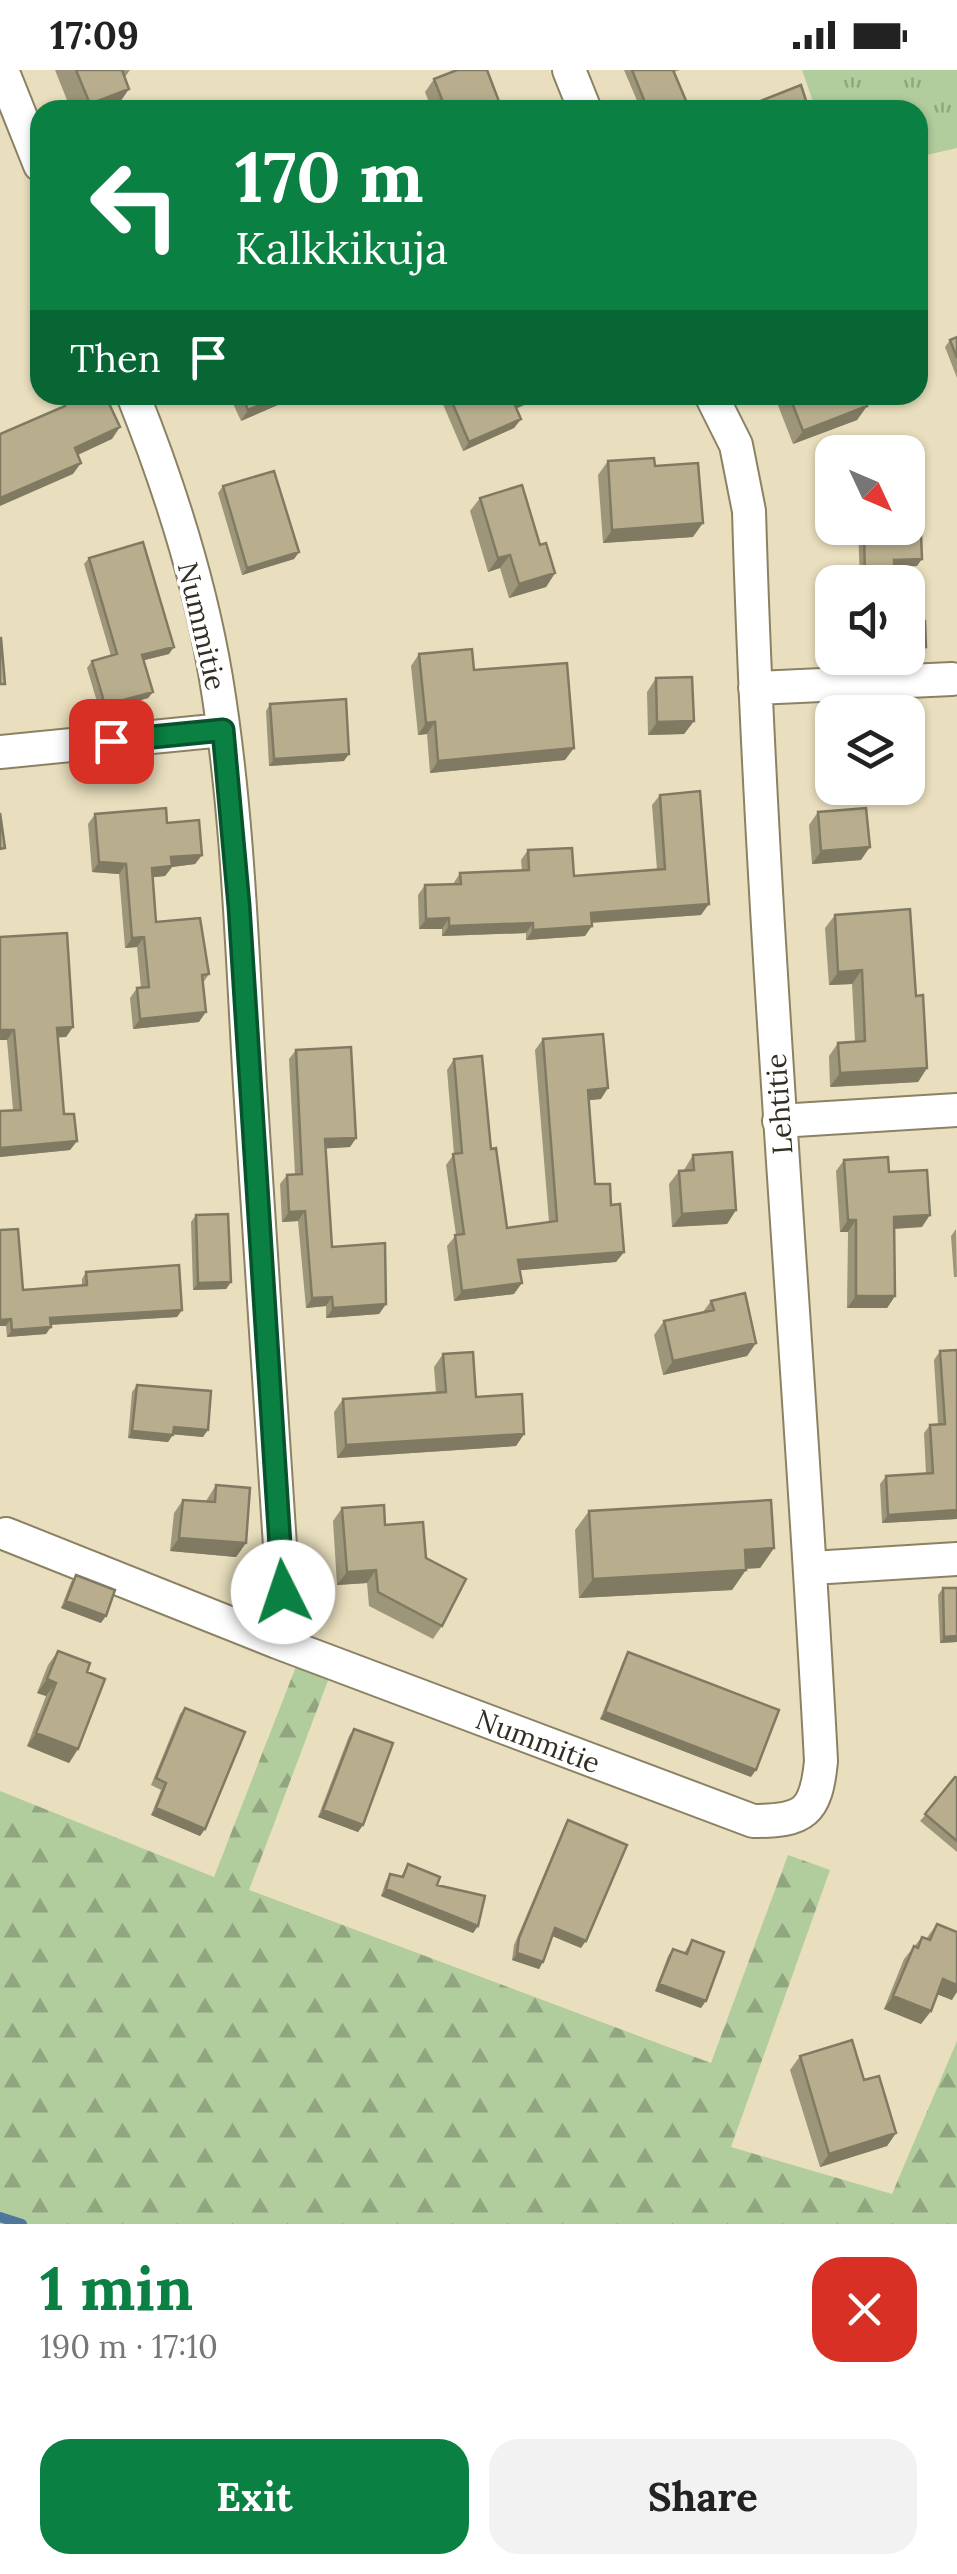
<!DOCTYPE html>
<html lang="en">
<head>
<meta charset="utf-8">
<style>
  body { margin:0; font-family:Lora,serif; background:#f2f2f2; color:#222; height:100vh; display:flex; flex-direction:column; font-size:38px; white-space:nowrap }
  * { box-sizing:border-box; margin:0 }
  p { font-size:32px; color:#767676 }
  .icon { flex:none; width:55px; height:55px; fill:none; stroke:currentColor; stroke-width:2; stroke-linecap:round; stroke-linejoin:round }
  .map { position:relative; height:2154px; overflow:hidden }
  .details { display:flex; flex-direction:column; background:#fff; flex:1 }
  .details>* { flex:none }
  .top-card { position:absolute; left:30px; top:30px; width:898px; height:305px; border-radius:30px; box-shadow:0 2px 8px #0004; background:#0b8043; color:#fff; overflow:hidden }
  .needle { width:65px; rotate:134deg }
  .fabs { position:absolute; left:815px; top:365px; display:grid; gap:20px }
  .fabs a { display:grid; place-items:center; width:110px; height:110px; border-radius:20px; background:#fff; box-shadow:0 2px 8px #0004; font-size:50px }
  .pin { position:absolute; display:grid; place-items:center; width:85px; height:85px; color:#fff; margin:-42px; border-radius:20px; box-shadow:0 5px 15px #0006 }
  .me { position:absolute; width:110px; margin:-55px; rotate:356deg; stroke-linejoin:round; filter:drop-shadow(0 0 8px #0008) }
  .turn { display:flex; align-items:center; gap:35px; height:210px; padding:0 40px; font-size:45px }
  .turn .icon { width:130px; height:130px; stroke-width:2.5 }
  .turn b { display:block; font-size:70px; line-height:85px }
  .then { display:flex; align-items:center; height:95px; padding:0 40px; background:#0003; gap:20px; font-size:38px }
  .round { display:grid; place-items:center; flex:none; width:105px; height:105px; border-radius:30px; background:#f2f2f2 }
  .summary { display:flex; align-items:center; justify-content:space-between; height:170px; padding:0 40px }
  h1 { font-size:60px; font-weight:700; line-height:75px; color:#0b8043 }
  .action { display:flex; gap:20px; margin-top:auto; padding:20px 40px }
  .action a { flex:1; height:115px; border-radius:30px; background:#0b8043; color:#fff; font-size:40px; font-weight:700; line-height:115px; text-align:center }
  .action a+a { background:#f2f2f2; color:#222 }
  .status { display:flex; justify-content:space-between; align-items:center; height:70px; padding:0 50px; background:#fff; direction:ltr }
  .status svg { height:28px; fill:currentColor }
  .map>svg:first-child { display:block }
  .grass { fill:url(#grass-tufts) }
  .forest { fill:url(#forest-firs) }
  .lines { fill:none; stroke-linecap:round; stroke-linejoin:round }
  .stream { stroke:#4d789c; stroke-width:10 }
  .street-casing { stroke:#8b8264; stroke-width:36 }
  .street { stroke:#fff; stroke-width:32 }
  .wall { fill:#9e967a }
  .shaded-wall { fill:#817a63 }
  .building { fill:#b8ae8e; stroke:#817a63; stroke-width:2.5 }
  .route-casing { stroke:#07532c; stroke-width:25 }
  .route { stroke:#0b8043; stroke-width:18 }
  .labels { text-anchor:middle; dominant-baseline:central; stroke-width:8; stroke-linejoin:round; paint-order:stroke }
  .street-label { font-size:28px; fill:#322e22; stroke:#fff }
</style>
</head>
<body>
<div class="status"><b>17:09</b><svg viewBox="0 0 49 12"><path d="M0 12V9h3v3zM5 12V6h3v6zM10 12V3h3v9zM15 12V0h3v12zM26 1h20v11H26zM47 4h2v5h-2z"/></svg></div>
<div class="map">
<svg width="957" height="2154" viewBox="0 0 957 2154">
  <defs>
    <pattern id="grass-tufts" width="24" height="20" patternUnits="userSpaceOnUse" patternTransform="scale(2.5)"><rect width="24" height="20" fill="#b1cc9d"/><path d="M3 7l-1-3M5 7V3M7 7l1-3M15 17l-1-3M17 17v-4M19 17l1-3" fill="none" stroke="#91a680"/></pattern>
    <pattern id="forest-firs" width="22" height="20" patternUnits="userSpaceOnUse" patternTransform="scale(2.5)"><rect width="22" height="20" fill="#b1cc9d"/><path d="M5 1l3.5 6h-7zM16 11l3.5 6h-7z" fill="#91a680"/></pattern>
  </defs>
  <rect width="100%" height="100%" fill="#e9dfbe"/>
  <path class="grass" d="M802,0h155v78l-39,9v-47h-102z"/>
  <path class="forest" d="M297,1594l32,14 -80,212 462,173 77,-208 42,15 -99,277 161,47 65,-153v183h-957v-433l214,86z"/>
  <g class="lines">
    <path class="stream" d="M0,2147l22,7"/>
    <defs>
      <path id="street" d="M2,0l38,95
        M569,0l16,40
        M133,325c36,90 67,187 83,283 22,134 26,272 34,408 11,168 22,337 33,506l-6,50 476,179c51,0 63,-8 68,-60 -22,-417 -60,-833 -72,-1250l-13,-66 -25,-50
        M755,618l197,-9
        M0,682l223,-22
        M779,1051l178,-11
        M6,1464l271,108
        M812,1498l145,-9"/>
    </defs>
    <use href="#street" class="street-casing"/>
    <use href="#street" class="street"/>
  </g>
  <path class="wall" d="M55,0h75l-5,7 -9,31 -5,2h-40z
    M624,0h56l-6,2 13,31 -5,7h-41z
    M434,9l66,25 -4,6h-64l-7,-18z
    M957,267v41l-12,-31 5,-7z
    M229,325h72l-60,26z
    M439,325h107l-30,14 5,10 -7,9 -51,23z
    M774,325h87l6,11 -10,14 -64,24z
    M608,391l47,5 38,71 -90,6 -5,-68z
    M223,416l76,66 -5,7 -52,16 -24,-82z
    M480,428l60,47 15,28 -9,14 -37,11 -9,-30 -12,4 -18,-61z
    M858,458h50l9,38 -23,1v15h-34z
    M89,488l80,96 -25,6 9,32 -5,6 -48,14 -13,-44 5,-7 19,-5 -27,-92z
    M419,584l55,16 91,90 -135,13 -3,-39 -9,1 -7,-69z
    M656,608l38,43 -10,13 -36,1 -1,-43z
    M270,634l74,57 -75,5 -3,-55z
    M660,725l41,120 -109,8 -7,13 -59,4v-7l-84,3v-7h-23l-1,-34 7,-10 28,-1 7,-11 62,-2 -1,-11 7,-10 46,26 83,-6 -5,-65z
    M818,742l43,48 -49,4 -3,-39z
    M95,744l72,9 35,32 -7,9 -23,3 -7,9 -12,1 3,45 53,52 -6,9 -4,39 -66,7 -3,-31 7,-10h4l-4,-41 -12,1 -6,-74 -27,-2 -4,-48z
    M835,845l81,81 11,72 -9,14 -88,5 -1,-31 9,-13 17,-1 -3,-58 -23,1 -4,-57z
    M0,867l73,90 -7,10h-8l6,77 13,27 -7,9 -70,7v-46l13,-1 -6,-70h-7z
    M543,969l58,60 -12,1 6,84 16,21 13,47 -8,10 -96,8 -6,24 -60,7 -7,-55 9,-11 -10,-70 8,-11 -7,-84 7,-11 37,90 16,79 42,-6 -14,-172z
    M296,980l60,88 -6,9 -24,1 6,99 54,57 -7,10 -53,4v-12l-20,2 -8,-87 -16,1 -2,-38 7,-9 8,-1 -6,-115z
    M693,1085l43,55 -9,14 -55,3 -3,-43 10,-13 5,-1z
    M844,1090l45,12 33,55 -27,2v67l-8,12h-40l1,-76h-8l-4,-61z
    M196,1145l35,67 -5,7 -33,1 -2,-68z
    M956,1159l1,48h-3l-3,-41z
    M86,1202l96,38 -5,7 -126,8 -5,9 -39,3 -1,-11 17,-36 59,-5v-6z
    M711,1231l45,42 -9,13 -84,19 -9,-40 10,-14 39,-9z
    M940,1281l17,168 -75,4 -2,-39 6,-8 40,-2 -2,-41 6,-8 8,-1 -4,-64z
    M443,1284l33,43 48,37 -8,12 -179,12 -3,-46 9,-13 93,-6 -2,-26z
    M137,1315l66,52 -30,-3 -5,8 -40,-4 4,-46z
    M216,1415l30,58 -10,14 -66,-6 4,-38 9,-13 23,1z
    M342,1438l43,17 41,33 16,68 -9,13 -64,-33 -2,-23 -30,2 -4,-64z
    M589,1441l185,37 -14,20 -14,1 -14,21 -153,8 -4,-68z
    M76,1505l25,48 -40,-15 10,-26z
    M943,1518h14v54l-17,1 -2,-48z
    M58,1581l29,21 -9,77 -9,14 -42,-17 19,-50 -9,-3 11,-28z
    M628,1582l123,125 -151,-58 24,-60z
    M185,1638l20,121 -5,7 -49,-21 10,-25 -10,-5 29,-71z
    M354,1659l9,96 -5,7 -40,-15 31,-81z
    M957,1708v74l-37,-31z
    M568,1750l13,128 -29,-12 -13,33 -27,-9 2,-15 50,-118z
    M408,1794l29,21 41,41 -5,7 -92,-37 5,-15 4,-7 11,3z
    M937,1854l15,76 -15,-6 -6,17 -10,13 -37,-15 20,-50 18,-22 4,2z
    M692,1870l9,68 -46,-17 13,-35 5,-7 11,4z
    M800,1986l64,24 32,53 -9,13 -67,21 -30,-97z"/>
  <path class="shaded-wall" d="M129,19l-13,19 -5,2h-25l4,-6z
    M283,325h18l-60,26 7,-11z
    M533,325h13l-39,17 7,-9z
    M867,336l-10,14 -64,24 10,-13z
    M521,349l-7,9 -51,23 6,-9z
    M120,357l-8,12 -45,21 8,-12z
    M81,393l-8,11 -73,32v-8z
    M703,453l-10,14 -90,6 9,-13z
    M299,482l-5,7 -52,16 5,-7z
    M510,485l-10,13 -12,4 10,-14z
    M922,489l-5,7 -28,1 5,-7z
    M555,503l-9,14 -37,11 10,-14z
    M174,577l-5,7 -32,8 5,-7z
    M926,577l-5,7 -13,1v-7z
    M153,622l-5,6 -48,14 5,-7z
    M694,651l-10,13 -36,1 9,-13z
    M435,652l-8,12 -9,1 8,-12z
    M574,678l-9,12 -135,13 8,-12z
    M349,684l-5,7 -75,5 5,-7z
    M870,777l-9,13 -49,4 9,-13z
    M202,785l-7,9 -23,3 -7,9 -20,2 7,-10 19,-11z
    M99,792l27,2 -7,10 -27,-2z
    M709,834l-8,11 -117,8 7,-10z
    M449,848l-7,11h-23l7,-10z
    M533,853l-7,10 -84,3 7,-10z
    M592,856l-7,10 -59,4 7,-10z
    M144,867l-7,10 -12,1 7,-10z
    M862,900l-10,14 -23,1 9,-13z
    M206,942l-7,10 -66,7 7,-10z
    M73,957l-7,10 -16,1 7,-10z
    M0,960h14l-7,10h-7z
    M927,998l-9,14 -88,5 10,-14z
    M608,1018l-7,11 -20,2 7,-11z
    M356,1068l-6,9 -32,2 7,-10z
    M77,1071l-7,9 -70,7v-9z
    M736,1140l-9,14 -55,3 10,-13z
    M305,1141l-7,10 -16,1 7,-10z
    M930,1145l-8,12 -36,2 8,-12z
    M848,1150h8l-8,12h-8z
    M624,1182l-8,10 -105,9 7,-11z
    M231,1212l-5,7 -33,1 5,-7z
    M522,1213l-8,11 -60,7 8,-10z
    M856,1226h39l-8,12h-40z
    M332,1227l-6,9 -20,2 6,-10z
    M386,1234l-7,10 -53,4 7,-10z
    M182,1240l-5,7 -132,8 5,-7z
    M11,1249l-5,7h-6v-6z
    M51,1257l-5,7 -39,3 5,-7z
    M756,1273l-9,13 -84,19 10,-14z
    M174,1357l34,3 -5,7 -34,-3z
    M132,1361l41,4 -5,7 -40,-4z
    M524,1364l-8,12 -179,12 9,-13z
    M957,1440v9l-75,4 6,-8z
    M179,1468l67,5 -10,14 -66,-6z
    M774,1478l-14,20 -29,1 14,-19z
    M376,1500l-9,13 -30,2 10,-13z
    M746,1500l-14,20 -153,8 14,-19z
    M66,1531l40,15 -5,7 -40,-15z
    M957,1566v6l-17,1 4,-6z
    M47,1609l9,4 -10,13 -9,-3z
    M605,1642l151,58 -5,7 -151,-58z
    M36,1663l42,16 -9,14 -42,-17z
    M156,1738l49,21 -5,7 -49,-21z
    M323,1740l40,15 -5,7 -40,-15z
    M386,1819l92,37 -5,7 -92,-37z
    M555,1858l31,13 -5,7 -31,-13z
    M517,1883l26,9 -4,7 -27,-9z
    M943,1909l14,6v7l-5,8 -18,-7z
    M659,1914l47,17 -5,7 -46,-17z
    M893,1926l38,15 -10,13 -37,-15z
    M896,2063l-9,13 -67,21 9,-13z"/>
  <path class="building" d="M76,0h46l7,19 -39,15z
    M457,0h30l13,34 -16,6h-38l-12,-31z
    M632,0h41l14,33 -17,7h-22z
    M801,15l8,25h-66v-2z
    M957,267v21l-7,-18z
    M76,325h29l15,32 -45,21 6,15 -81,35v-64l65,-28 -2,-5z
    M242,325h41l-35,15z
    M449,325h84l-19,8 7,16 -52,23z
    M789,325h72l6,11 -64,25z
    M654,388l1,8 43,-3 5,60 -91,7 -4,-69z
    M274,401l25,81 -52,16 -24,-82z
    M522,415l18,60 6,-2 9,30 -36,11 -9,-29 -12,3 -18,-60z
    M920,437l2,52 -28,1v22h-29l-1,-54h44v-20z
    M143,472l31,105 -32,8 11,37 -48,13 -13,-44 25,-7 -28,-96z
    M925,551l1,26 -18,1v-26z
    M0,568h1l4,46h-5z
    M472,579l2,21 93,-7 7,85 -136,13 -3,-39 -9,1 -7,-69z
    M692,607l2,44 -37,1 -1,-44z
    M346,629l3,55 -75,5 -4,-55z
    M700,721l9,113 -118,9 1,13 -59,4v-7l-84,3v-8l-23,1 -1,-34 36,-1 -1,-11 69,-3 -1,-20 44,-2 2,28 91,-7 -5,-74z
    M166,738l1,15 32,-3 3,35 -31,2 1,9 -20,2 4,54 44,-4 9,56 -7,1 4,37 -66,7 -3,-31 12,-1 -5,-50 -12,1 -6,-74 -27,-2 -4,-48z
    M866,738l4,39 -49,4 -3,-39z
    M0,743l5,35 -5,1z
    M910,839l6,87 7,-1 4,73 -87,5 -2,-30 27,-2 -3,-71 -24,2 -3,-57z
    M67,863l6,94 -16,1 7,86h10l3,27 -77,7v-37l21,-1 -7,-80h-14v-93z
    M603,964l5,54 -20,2 7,94h15l1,21 9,-1 4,48 -106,8 4,23 -60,8 -7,-56 9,-1 -11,-80 9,-1 -8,-94 28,-3 9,93 5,-1 11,80 50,-7 -14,-182z
    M351,977l5,91 -31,1 7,108 53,-4 1,61 -53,4 -1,-11 -20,1 -7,-87 -16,1 -2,-37 15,-1 -6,-124z
    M732,1082l4,58 -54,4 -3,-43 15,-1 -1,-15z
    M888,1087l1,15 38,-2 3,45 -36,2 1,79h-39v-76h-8l-4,-60z
    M228,1144l3,68 -33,1 -2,-68z
    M18,1159l5,61 64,-5 -1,-13 93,-7 3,45 -132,8 1,9 -39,3 -1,-11 -11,1v-90z
    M745,1223l11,50 -83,18 -9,-40 50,-11 -3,-9z
    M957,1280v160l-69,5 -2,-39 47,-3 -3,-48 15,-1 -5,-73z
    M473,1282l3,45 46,-3 2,40 -178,11 -3,-46 103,-7 -3,-38z
    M137,1315l74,6 -3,39 -34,-3 -1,8 -41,-4z
    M216,1415l34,3 -4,55 -67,-5 4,-38 32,2z
    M771,1430l3,48 -29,2 1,20 -153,9 -4,-68z
    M384,1435l1,20 38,-3 3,36 40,21 -24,47 -64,-34 -2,-22 -29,2 -5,-64z
    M76,1505l39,15 -9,26 -40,-15z
    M943,1518h14v48l-13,1z
    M58,1581l32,12 -3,9 18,7 -27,70 -42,-16 20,-50 -9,-4z
    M628,1582l151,58 -23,60 -151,-58z
    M185,1638l60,24 -40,97 -49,-21 10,-25 -10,-5z
    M354,1659l39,14 -30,82 -40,-15z
    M955,1707l2,1v63l-32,-27z
    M568,1750l59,25 -41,96 -31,-13 -12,34 -26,-9 2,-15z
    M408,1794l32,13 -3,8 48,11 -7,30 -92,-37 4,-15 13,3z
    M937,1854l20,8v53l-14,-6 -12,32 -38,-15 21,-50 4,2 4,-11 8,3z
    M692,1870l32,12 -18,49 -47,-17 14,-35 14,5z
    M852,1970l12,40 15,-4 17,57 -67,21 -29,-98z"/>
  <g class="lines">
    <defs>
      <path id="route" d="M111,671l112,-11 16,176 44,686"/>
    </defs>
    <use href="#route" class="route-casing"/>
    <use href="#route" class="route"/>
  </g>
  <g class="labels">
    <g class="street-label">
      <text transform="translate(202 556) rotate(77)">Nummitie</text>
      <text transform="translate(779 1034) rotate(-94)">Lehtitie</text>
      <text transform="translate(538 1671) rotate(21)">Nummitie</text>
    </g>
  </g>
</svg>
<div class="fabs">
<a><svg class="needle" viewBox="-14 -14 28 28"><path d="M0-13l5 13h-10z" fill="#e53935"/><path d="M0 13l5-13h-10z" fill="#767676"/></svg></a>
<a><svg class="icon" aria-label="sound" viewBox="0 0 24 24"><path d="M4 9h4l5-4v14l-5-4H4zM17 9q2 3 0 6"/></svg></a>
<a><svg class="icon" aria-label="layers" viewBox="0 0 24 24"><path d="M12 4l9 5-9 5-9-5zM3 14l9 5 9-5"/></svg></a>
</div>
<div class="pin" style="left:111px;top:671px;background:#d93025"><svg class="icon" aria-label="arrive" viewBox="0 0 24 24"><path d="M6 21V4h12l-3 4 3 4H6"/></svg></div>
<svg class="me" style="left:283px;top:1522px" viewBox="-20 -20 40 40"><circle r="19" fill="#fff"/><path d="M0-13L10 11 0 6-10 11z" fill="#0b8043"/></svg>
<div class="top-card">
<div class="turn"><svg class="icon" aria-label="left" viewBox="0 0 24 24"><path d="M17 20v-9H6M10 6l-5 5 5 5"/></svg><div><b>170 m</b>Kalkkikuja</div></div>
<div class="then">Then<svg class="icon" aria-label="arrive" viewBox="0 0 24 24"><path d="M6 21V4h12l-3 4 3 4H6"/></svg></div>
</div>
</div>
<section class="details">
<div class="summary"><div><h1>1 min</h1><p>190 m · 17:10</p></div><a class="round" style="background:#d93025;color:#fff"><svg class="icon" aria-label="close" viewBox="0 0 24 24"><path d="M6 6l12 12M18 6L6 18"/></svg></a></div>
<div class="action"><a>Exit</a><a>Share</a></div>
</section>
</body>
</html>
